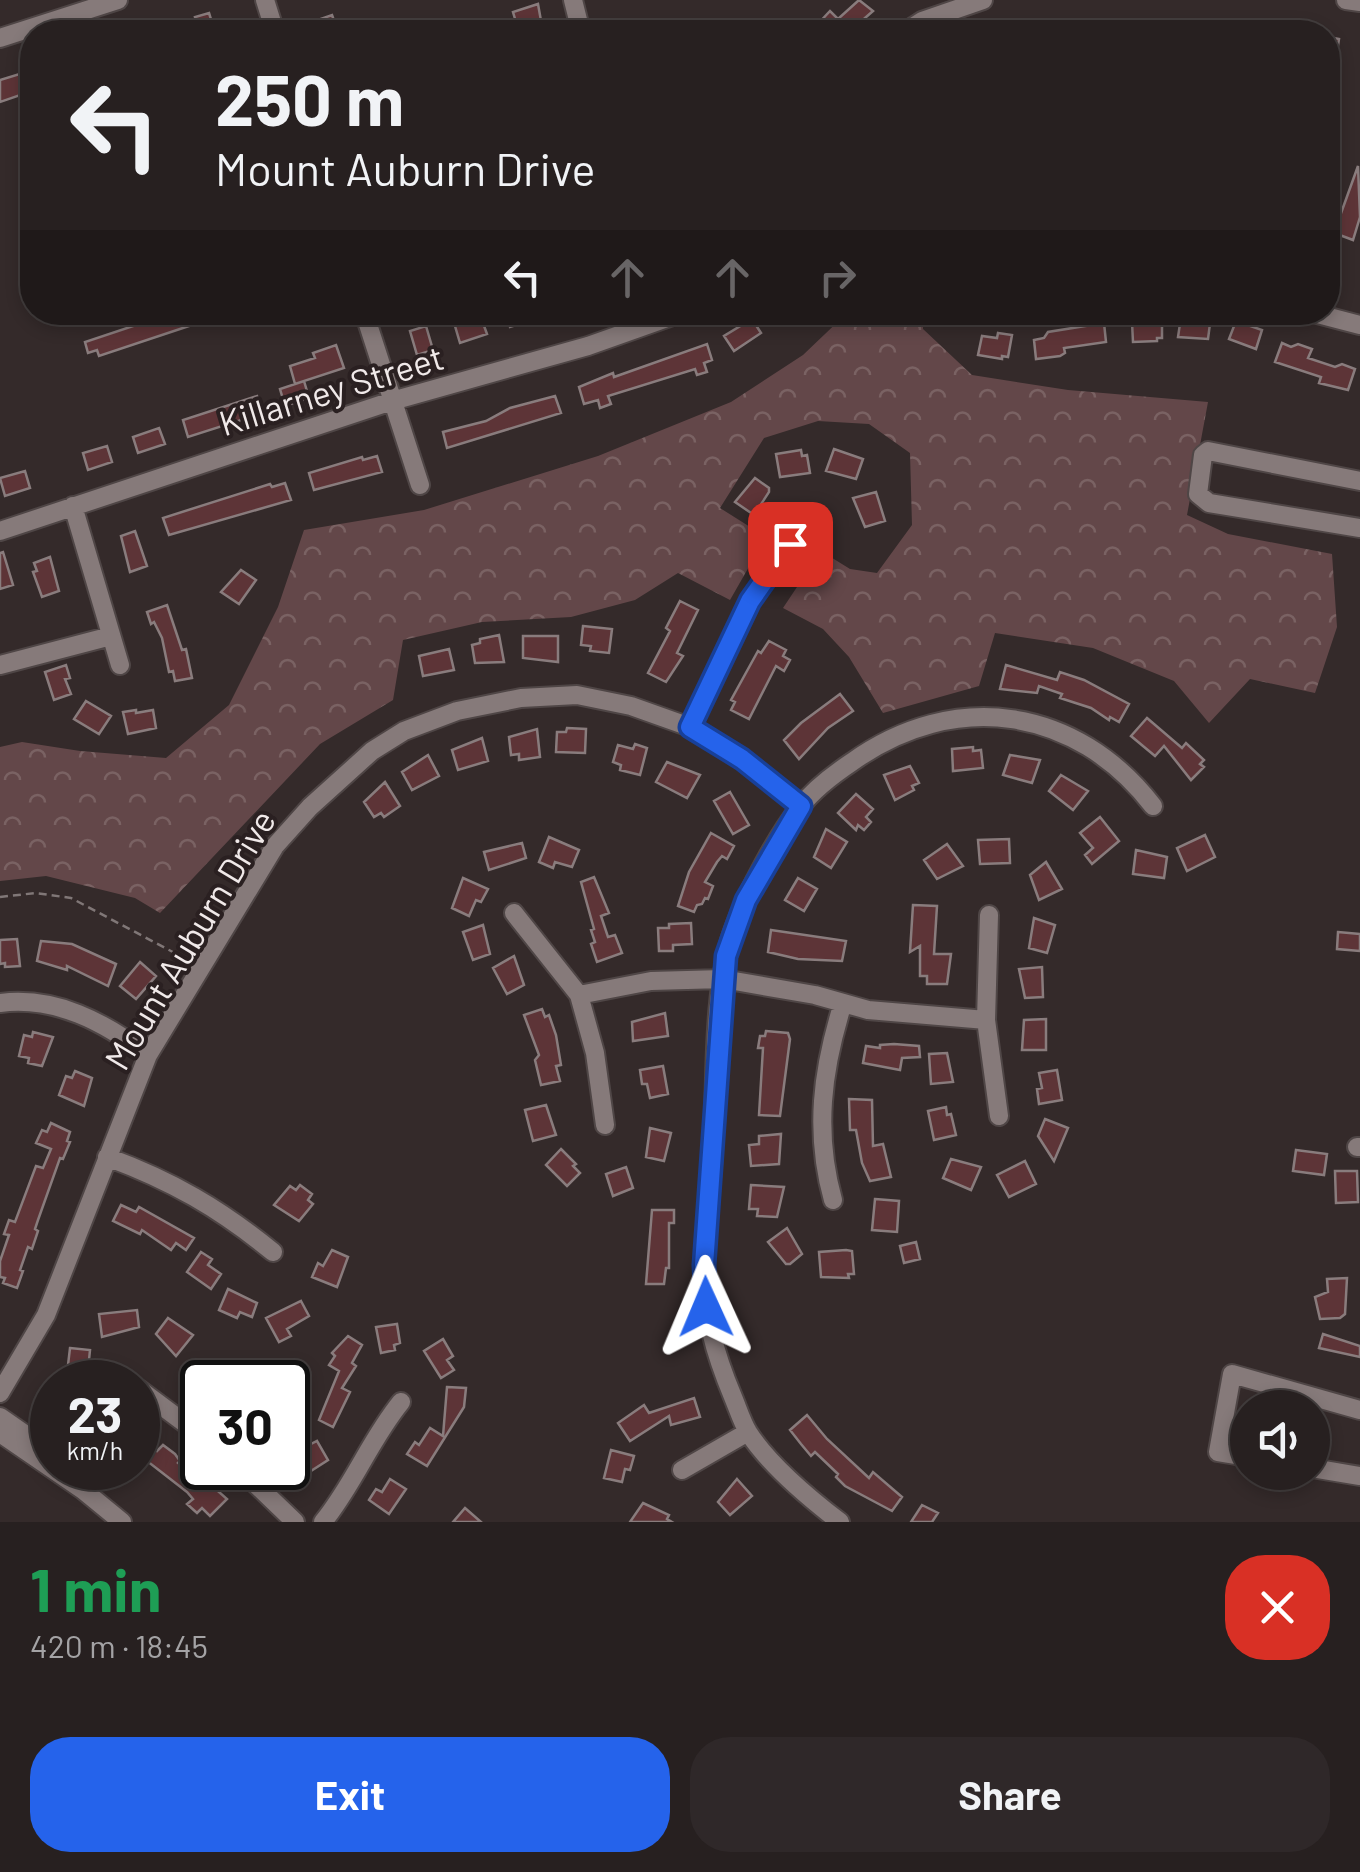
<!DOCTYPE html>
<html lang="en">
<head>
<meta charset="utf-8">
<style>
  body { margin:0; font-family:Barlow,sans-serif; background:#2f2829; color:#f1f3f6; height:100vh; display:flex; flex-direction:column; font-size:38px; white-space:nowrap }
  * { box-sizing:border-box; margin:0 }
  p { font-size:32px; color:#a4a3a5 }
  .icon { flex:none; width:55px; height:55px; fill:none; stroke:currentColor; stroke-width:2; stroke-linecap:round; stroke-linejoin:round }
  .map { position:relative; height:1522px; overflow:hidden }
  .sheet { display:flex; flex-direction:column; background:#272020; flex:1 }
  .sheet>* { flex:none }
  .top-card { position:absolute; left:20px; top:20px; width:1320px; height:305px; border-radius:40px; box-shadow:0 5px 15px #0003,0 0 0 2px #433e3e; background:#272020; color:#f1f3f6; overflow:hidden }
  .buttons { position:absolute; left:1230px; top:1390px; display:grid; gap:20px }
  .buttons a { display:grid; place-items:center; width:100px; height:100px; border-radius:50%; background:#272020; box-shadow:0 5px 15px #0003,0 0 0 2px #433e3e; font-size:50px }
  .speed { position:absolute; left:30px; top:1360px; display:flex; gap:20px; font-size:50px; font-weight:700; text-align:center }
  .speed>* { display:grid; place-content:center; width:130px; height:130px; border-radius:50%; background:#272020; box-shadow:0 5px 15px #0003,0 0 0 2px #433e3e; line-height:1 }
  .speed small { font-size:25px; font-weight:400 }
  .speed .limit { border:5px solid #111; border-radius:15px; background:#fff; color:#111 }
  .pin { position:absolute; display:grid; place-items:center; width:85px; height:85px; color:#fff; margin:-42px; border-radius:20px; box-shadow:0 5px 15px #0006 }
  .me { position:absolute; width:110px; margin:-55px; rotate:359deg; stroke-linejoin:round; filter:drop-shadow(0 0 8px #0008) }
  .turn { display:flex; align-items:center; gap:35px; height:210px; padding:0 30px; font-size:45px }
  .turn .icon { width:130px; height:130px; stroke-width:2.5 }
  .turn b { display:block; font-size:70px; line-height:85px }
  .lanes { display:flex; align-items:center; height:95px; padding:0 30px; background:#0003; justify-content:center; gap:50px; direction:ltr }
  .lanes .off { opacity:.35 }
  .round { display:grid; place-items:center; flex:none; width:105px; height:105px; border-radius:40px; background:#2f2829 }
  .headline { display:flex; align-items:center; justify-content:space-between; height:170px; padding:0 30px }
  h1 { font-size:60px; font-weight:700; line-height:75px; color:#1e9e55 }
  .action { display:flex; gap:20px; margin-top:auto; padding:20px 30px }
  .action a { flex:1; height:115px; border-radius:40px; background:#2563eb; color:#fff; font-size:40px; font-weight:700; line-height:115px; text-align:center }
  .action a+a { background:#2f2829; color:#f1f3f6 }
  .map>svg:first-child { display:block }
  .forest { fill:url(#forest-crowns) }
  .building { fill:#5d3437; stroke:#897c7d; stroke-width:2.5 }
  .lines { fill:none; stroke-linecap:round; stroke-linejoin:round }
  .minor-casing { stroke:#4f4646; stroke-width:22 }
  .path { stroke:#807777; stroke-width:2.5; stroke-dasharray:8 5; stroke-linecap:butt }
  .minor { stroke:#867a7a; stroke-width:18 }
  .route-casing { stroke:#184099; stroke-width:25 }
  .route { stroke:#2563eb; stroke-width:18 }
  .labels { text-anchor:middle; dominant-baseline:central; stroke-width:8; stroke-linejoin:round; paint-order:stroke }
  .street-label { font-size:35px; fill:#f0e9e9; stroke:#2a2021 }
</style>
</head>
<body>
<div class="map">
<svg width="1360" height="1522" viewBox="0 0 1360 1522">
  <defs>
    <pattern id="forest-crowns" width="20" height="18" patternUnits="userSpaceOnUse" patternTransform="scale(2.5)"><rect width="20" height="18" fill="#634749"/><path d="M2 6a3 3 0 1 1 6 0M12 15a3 3 0 1 1 6 0" fill="none" stroke="#7a6263"/></pattern>
  </defs>
  <rect width="100%" height="100%" fill="#342a2a"/>
  <path class="forest" d="M847,313h76v16l49,46 96,15 140,12 -21,113 41,19 104,20 5,73 -22,66 -65,-14 -41,44 -35,-42 -81,-33 -98,-15 -16,53 -96,27 -34,-56 -26,-28 -40,-21 38,-57 29,18 27,4 35,-48 -2,-72 -41,-29 -51,-3 -54,17 -44,70 46,29 -36,63 -52,-27 -43,27 -64,17 -89,5 -79,18 -10,60 -73,44 -160,169 -25,-15 -89,-22 -46,5v-134l22,-5 58,9 86,7 63,-53 49,-98 26,-77 120,-20 174,-54 133,-54 72,-47z"/>
  <path class="building" d="M859,0l14,11 -24,21h-24l-8,-7 13,-14 8,8z
    M538,4l5,28h-24l-6,-20z
    M209,13l6,19h-41l23,-9 -2,-6z
    M332,15l6,17h-29l-3,-8z
    M1328,37l11,2 -5,32h-6z
    M26,72l6,19 -32,11v-22z
    M1358,166l2,51 -7,23 -24,-9 6,-17 5,2z
    M175,312h47v3l-123,41 -2,-6 -9,3 -3,-11z
    M468,312h11l8,22 -27,9 -5,-17 16,-5z
    M505,312h43l1,3 -39,12z
    M935,312h33v1l-28,12z
    M1197,314l14,2 -3,23 -30,-2 3,-20 15,1z
    M1147,316h15v22h-5v3l-24,1 -1,-20h10z
    M752,319l9,14 -27,18 -10,-15z
    M1236,321l26,9 -6,19 -27,-10z
    M1104,323l2,19 -42,6 1,5 -5,3 -24,3 -2,-19 10,-2 4,-6z
    M426,326l7,24 -16,5 -7,-24z
    M998,333l14,2 -4,22 -6,-1v3l-24,-4 4,-19 15,2z
    M1282,343l9,4 7,-3 14,5 -4,9 27,9 7,-3 13,5 -7,21 -29,-7 2,-6 -46,-15z
    M707,344l5,16 -8,3 3,9 -10,3 -2,-6 -87,27 3,8 -11,4 -2,-8 -14,4 -5,-17 34,-14 1,4z
    M336,345l8,23 -49,16 -5,-18 25,-8 -2,-5z
    M304,381l5,17 -24,8 -5,-17z
    M257,396l6,17 -75,24 -5,-17z
    M555,396l6,17 -114,35 -4,-16 43,-11 24,-13z
    M159,428l6,16 -27,9 -5,-16z
    M107,446l5,16 -24,8 -5,-17z
    M834,449l29,10 -7,20 -30,-8z
    M801,450l1,6 5,-1 3,18 -30,4 -4,-23z
    M377,456l5,16 -68,18 -5,-17 53,-16 1,3z
    M25,471l5,17 -25,8 -5,-18z
    M755,478l14,10v4l-15,23 -19,-13z
    M285,483l6,17 -122,35 -6,-17 107,-34 2,3z
    M876,492l9,29 -20,6 -12,-29z
    M135,531l12,35 -17,6 -9,-36z
    M3,552l10,33 -13,4v-36z
    M50,557l9,34 -17,6 -9,-25 4,-1 -3,-8z
    M241,570l15,10 -17,24 -18,-12z
    M680,601l18,9 -21,43 6,3 -17,26 -18,-9 22,-42 -4,-3z
    M167,605l15,45 4,-1 6,29 -17,3 -2,-10 -4,1 -7,-34 -8,-16 -3,2 -4,-12z
    M583,626l29,3 -3,24 -19,-2 1,-5 -10,-1z
    M499,635l5,27 -29,1 -3,-18 8,-2v-4z
    M523,636h35v26l-35,-4z
    M769,641l17,9 -3,6 7,4 -6,11 -8,-5 -27,53 -18,-9 4,-8 -4,-2 27,-49 3,2z
    M449,649l5,21 -31,6 -4,-20z
    M66,665l4,13 -5,1 6,15 -17,6 -9,-28z
    M1006,665l51,15 3,-8 24,8 45,24 -10,18 -9,-5 -1,3 -18,-12 -31,-10 2,-4 -23,-8 -2,7 -37,-4z
    M840,694l13,17 -25,17 -29,31 -15,-19 17,-17z
    M86,701l25,15 -12,18 -25,-15z
    M136,710v3l17,-3 3,18 -28,6 -5,-22z
    M1147,718l35,30 4,-5 18,17 -4,4 4,3 -13,13 -27,-34 -9,10 -24,-20z
    M567,728l19,1 -1,24 -29,-1 1,-20h9z
    M537,729l3,28 -21,3v-6l-8,1 -2,-18z
    M482,738l6,23 -30,9 -6,-20z
    M635,744l12,4 -7,27 -20,-5 1,-5 -8,-3 5,-17 15,4z
    M973,747v4l8,-1 2,18 -30,3 -1,-22z
    M428,755l11,21 -27,14 -10,-18z
    M1010,755l30,5 -8,23 -29,-8z
    M667,762l33,13 -13,23 -31,-16z
    M910,766l9,17 -7,3 2,4 -19,10 -11,-25z
    M1061,775l27,16 -15,19 -24,-19z
    M385,782l15,24 -16,11 -3,-4 -7,4 -10,-15z
    M730,792l19,33 -16,9 -19,-33z
    M856,794l17,15 -7,8 5,5 -7,8 -6,-5 -2,5 -18,-17z
    M1100,817l19,24 -27,23 -7,-9 8,-7 -13,-15z
    M826,829l21,13 -16,26 -17,-11z
    M711,833l23,13 -7,13 -5,-3 -5,6 -12,20 8,4 -5,13 -3,-1 -3,6 -5,1 -3,7 -16,-6 11,-34z
    M1205,835l10,22 -28,14 -10,-23z
    M549,837l30,13 -7,17 -17,-5 -2,6 -14,-6z
    M1009,839l1,24 -30,1 -2,-24z
    M522,843l4,15 -37,12 -5,-18z
    M947,844l16,22 -26,13 -13,-19z
    M1136,850l31,7 -3,21 -31,-4z
    M1046,862l16,27 -23,11 -9,-25z
    M594,877l15,36 -8,3 7,21 7,-2 7,18 -25,9 -6,-18 4,-2 -4,-12 3,-1 -13,-47z
    M463,878l25,11 -7,13 -5,-2 -7,16 -17,-8z
    M798,878l19,11 -13,22 -19,-11z
    M913,905l24,1 -3,48h17l-4,30h-20v-8h-7v-30l-10,6z
    M1034,918l21,7 -8,28 -18,-5z
    M691,923l1,21 -19,1v6h-14l-1,-23h11v-4z
    M483,925l7,29 -17,6 -10,-28z
    M771,930l75,11 -4,20 -44,-2 -30,-7z
    M1338,932l22,2v17l-23,-2z
    M17,939l3,27 -15,1v-4l-5,1v-24z
    M41,941l31,3 44,20 -8,22 -41,-20v4l-30,-9z
    M514,956l10,29 -17,9 -14,-26z
    M140,962l16,14 -20,23 -16,-13z
    M1042,967l1,30 -18,1 -6,-29z
    M542,1009l3,8 4,-2 7,20 5,30 -5,1 4,15 -19,4 -6,-25 4,-5 -15,-40z
    M665,1013l3,23 -35,5 -1,-19z
    M1046,1019v31h-24l2,-30z
    M766,1031l22,2 2,6 -10,77 -21,-1 4,-67h-5l2,-12h5z
    M33,1032l20,5 -11,29 -14,-3 1,-5 -10,-2 5,-21 8,2z
    M894,1044l25,2 1,11 -18,1 -2,12 -37,-7 3,-17 14,2v-3z
    M947,1053l6,29 -22,2 -2,-30z
    M663,1066l5,28 -18,4 -3,-14h-5l-2,-14z
    M1057,1070l5,30 -23,4 -2,-15 5,-1 -3,-15z
    M75,1071l17,7 -8,28 -25,-11 7,-19 6,2z
    M849,1099l23,1 1,46 10,-2 8,33 -21,4 -8,-18 -6,-33h-6z
    M546,1105l10,30 -23,6 -8,-31z
    M946,1107l1,8 4,-1 5,21 -22,5 -6,-29z
    M1045,1119l23,9 -14,33 -16,-25z
    M51,1123l19,9 -3,9 3,1 -7,17 -3,-1 -22,62 -3,9 3,2 -6,18 -4,-2 -8,23 3,1 -6,17 -14,-5 2,-5 -5,-1v-16l9,-26 -5,-1 5,-14 6,2 21,-56 7,2 8,-19 -15,-6 6,-13 5,2z
    M650,1128l21,5 -7,28 -18,-4z
    M781,1134l-2,30 -28,2 -2,-21 10,-1v-8z
    M561,1149l15,15 -3,2 7,7 -13,13 -21,-21z
    M1296,1150l31,4 -3,21 -31,-4z
    M951,1159l30,8 -10,23 -28,-12z
    M1025,1161l11,23 -27,13 -12,-22z
    M626,1167l7,21 -20,8 -7,-22z
    M1335,1171h22l1,31 -22,1z
    M300,1185l12,9 -4,6 5,4 -14,17 -25,-16 16,-19 6,4z
    M751,1185l33,2 -7,30 -20,-1 1,-7h-9z
    M875,1199l24,2 -2,31 -25,-2z
    M121,1205l15,7 3,-5 55,31 -8,12 -10,-7 -5,7 -29,-20 -2,4 -27,-13z
    M652,1210h22v13h-5v45h-3l-2,16h-18z
    M787,1228l15,26 -12,10h-4l-18,-22z
    M916,1242l4,17 -16,4 -4,-17z
    M332,1250l16,7 -11,30 -25,-10 6,-14 5,3z
    M846,1250l6,1 2,23h-6l1,4 -28,-1 -2,-25z
    M201,1252l11,7 -4,6 13,9 -10,15 -24,-17z
    M1347,1278l-2,36 -5,4 -20,1 -5,-22 13,-5 -1,-13z
    M228,1289l29,14 -5,14 -12,-5 -3,6 -18,-8z
    M301,1301l8,15 -22,13 4,7 -12,6 -13,-24z
    M137,1310l2,17 -37,10 -3,-23z
    M168,1318l25,17 -17,21 -20,-22z
    M397,1324l3,19 -6,2 1,5 -14,3 -5,-26z
    M1323,1334l37,12v11l-41,-9z
    M348,1336l14,9 -10,18 4,3 -14,22 8,4 -17,35 -14,-7 20,-49 -10,-6 6,-9 -3,-3z
    M443,1339l10,17 -6,4 7,10 -13,8 -17,-27z
    M70,1348l20,2 -2,20 7,1 -1,11h-28z
    M197,1361l5,5 4,-4 24,20h-28v8l-17,-15z
    M447,1387l19,1 -2,19 -37,59 -20,-12 8,-12 4,3 11,-17 13,8z
    M694,1398l6,19 -29,8 -2,-9 -39,25 -12,-18 26,-18 5,8z
    M807,1415l20,24 42,39 4,-6 29,25 -10,14 -47,-25 -9,-9 2,-3 -23,-22 -4,4 -10,-12 -11,-14z
    M138,1435l19,16 6,-6 12,9 5,7 -2,2 21,17 3,-3 25,22 -17,17 -8,-8 -5,5 -10,-9 6,-5 -6,-7 -49,-38z
    M288,1439l11,11 18,-9 11,19 -28,18 -12,-22z
    M611,1450l23,6 -4,14 -5,-1 -3,13 -18,-4z
    M390,1479l16,10 -17,25 -20,-14 7,-11 6,3z
    M737,1479l15,17 -22,19 -12,-13z
    M643,1503l26,12 -2,4 5,3h-42z
    M922,1505l16,8 -6,9h-21z
    M465,1508l16,14h-28z"/>
  <g class="lines">
    <defs>
      <path id="minor" d="M265,0l10,32
        M573,0l8,32
        M1346,0l14,2
        M905,32l17,-11 61,-21
        M0,38l118,-38
        M364,312l56,173
        M1310,312l50,13
        M1360,481l-152,-30 -5,4 -5,39 11,9 151,25
        M73,506l47,159
        M0,531l392,-130 196,-55 96,-34
        M0,665l111,-29
        M690,727l60,-126 60,-82
        M514,913l65,82 16,58 10,72
        M989,915l-3,105 13,96
        M579,995l72,-14 72,-2 92,16 53,15 118,10
        M0,1003c56,-7 104,19 148,52
        M1357,1147h3
        M107,1157c65,24 112,51 166,95
        M833,1200c-19,-68 -11,-130 10,-197
        M139,1389l63,47
        M0,1393l46,-78 102,-260 127,-209 35,-39 62,-56 32,-20 53,-20 64,-13 56,-3 54,11 59,21 52,32 59,47
        M0,1417l36,25
        M0,1433l83,57 39,32
        M1248,1457l-30,-5 14,-78 128,36
        M239,1468l56,54
        M1312,1468l48,8
        M682,1470l66,-38
        M323,1522c31,-38 47,-82 78,-120
        M840,1522c-30,-23 -71,-57 -92,-90 -6,-10 -10,-23 -15,-35 -18,-43 -30,-84 -29,-131 1,-38 7,-76 9,-114 3,-64 -1,-168 22,-226 14,-37 41,-88 65,-119 14,-18 34,-33 52,-45 102,-73 224,-56 301,44"/>
    </defs>
    <use href="#minor" class="minor-casing"/>
    <path class="path" d="M0,897l36,-4 35,5 115,61"/>
    <use href="#minor" class="minor"/>
  </g>
  <g class="lines">
    <defs>
      <path id="route" d="M706,1307l-2,-42 22,-309 20,-56 55,-94 -59,-47 -52,-32 60,-126 40,-57"/>
    </defs>
    <use href="#route" class="route-casing"/>
    <use href="#route" class="route"/>
  </g>
  <g class="labels">
    <g class="street-label">
      <text transform="translate(331 389) rotate(-17)">Killarney Street</text>
      <text transform="translate(189 939) rotate(-59)">Mount Auburn Drive</text>
    </g>
  </g>
</svg>
<div class="buttons">
<a><svg class="icon" aria-label="sound" viewBox="0 0 24 24"><path d="M4 9h4l5-4v14l-5-4H4zM17 9q2 3 0 6"/></svg></a>
</div>
<div class="speed"><div>23<small>km/h</small></div><div class="limit">30</div></div>
<div class="pin" style="left:790px;top:544px;background:#d93025"><svg class="icon" aria-label="arrive" viewBox="0 0 24 24"><path d="M6 21V4h12l-3 4 3 4H6"/></svg></div>
<svg class="me" style="left:706px;top:1307px" viewBox="-20 -20 40 40"><path d="M0-17L14 15 0 8-14 15z" fill="#2563eb" stroke="#fff" stroke-width="4"/></svg>
<div class="top-card">
<div class="turn"><svg class="icon" aria-label="left" viewBox="0 0 24 24"><path d="M17 20v-9H6M10 6l-5 5 5 5"/></svg><div><b>250 m</b>Mount Auburn Drive</div></div>
<div class="lanes"><svg class="icon" aria-label="left" viewBox="0 0 24 24"><path d="M17 20v-9H6M10 6l-5 5 5 5"/></svg><svg class="icon off" aria-label="ahead" viewBox="0 0 24 24"><path d="M12 20V5M6 11l6-6 6 6"/></svg><svg class="icon off" aria-label="ahead" viewBox="0 0 24 24"><path d="M12 20V5M6 11l6-6 6 6"/></svg><svg class="icon off" aria-label="right" viewBox="0 0 24 24"><path d="M7 20v-9h11M14 6l5 5-5 5"/></svg></div>
</div>
</div>
<section class="sheet">
<div class="headline"><div><h1>1 min</h1><p>420 m · 18:45</p></div><a class="round" style="background:#d93025;color:#fff"><svg class="icon" aria-label="close" viewBox="0 0 24 24"><path d="M6 6l12 12M18 6L6 18"/></svg></a></div>
<div class="action"><a>Exit</a><a>Share</a></div>
</section>
</body>
</html>
